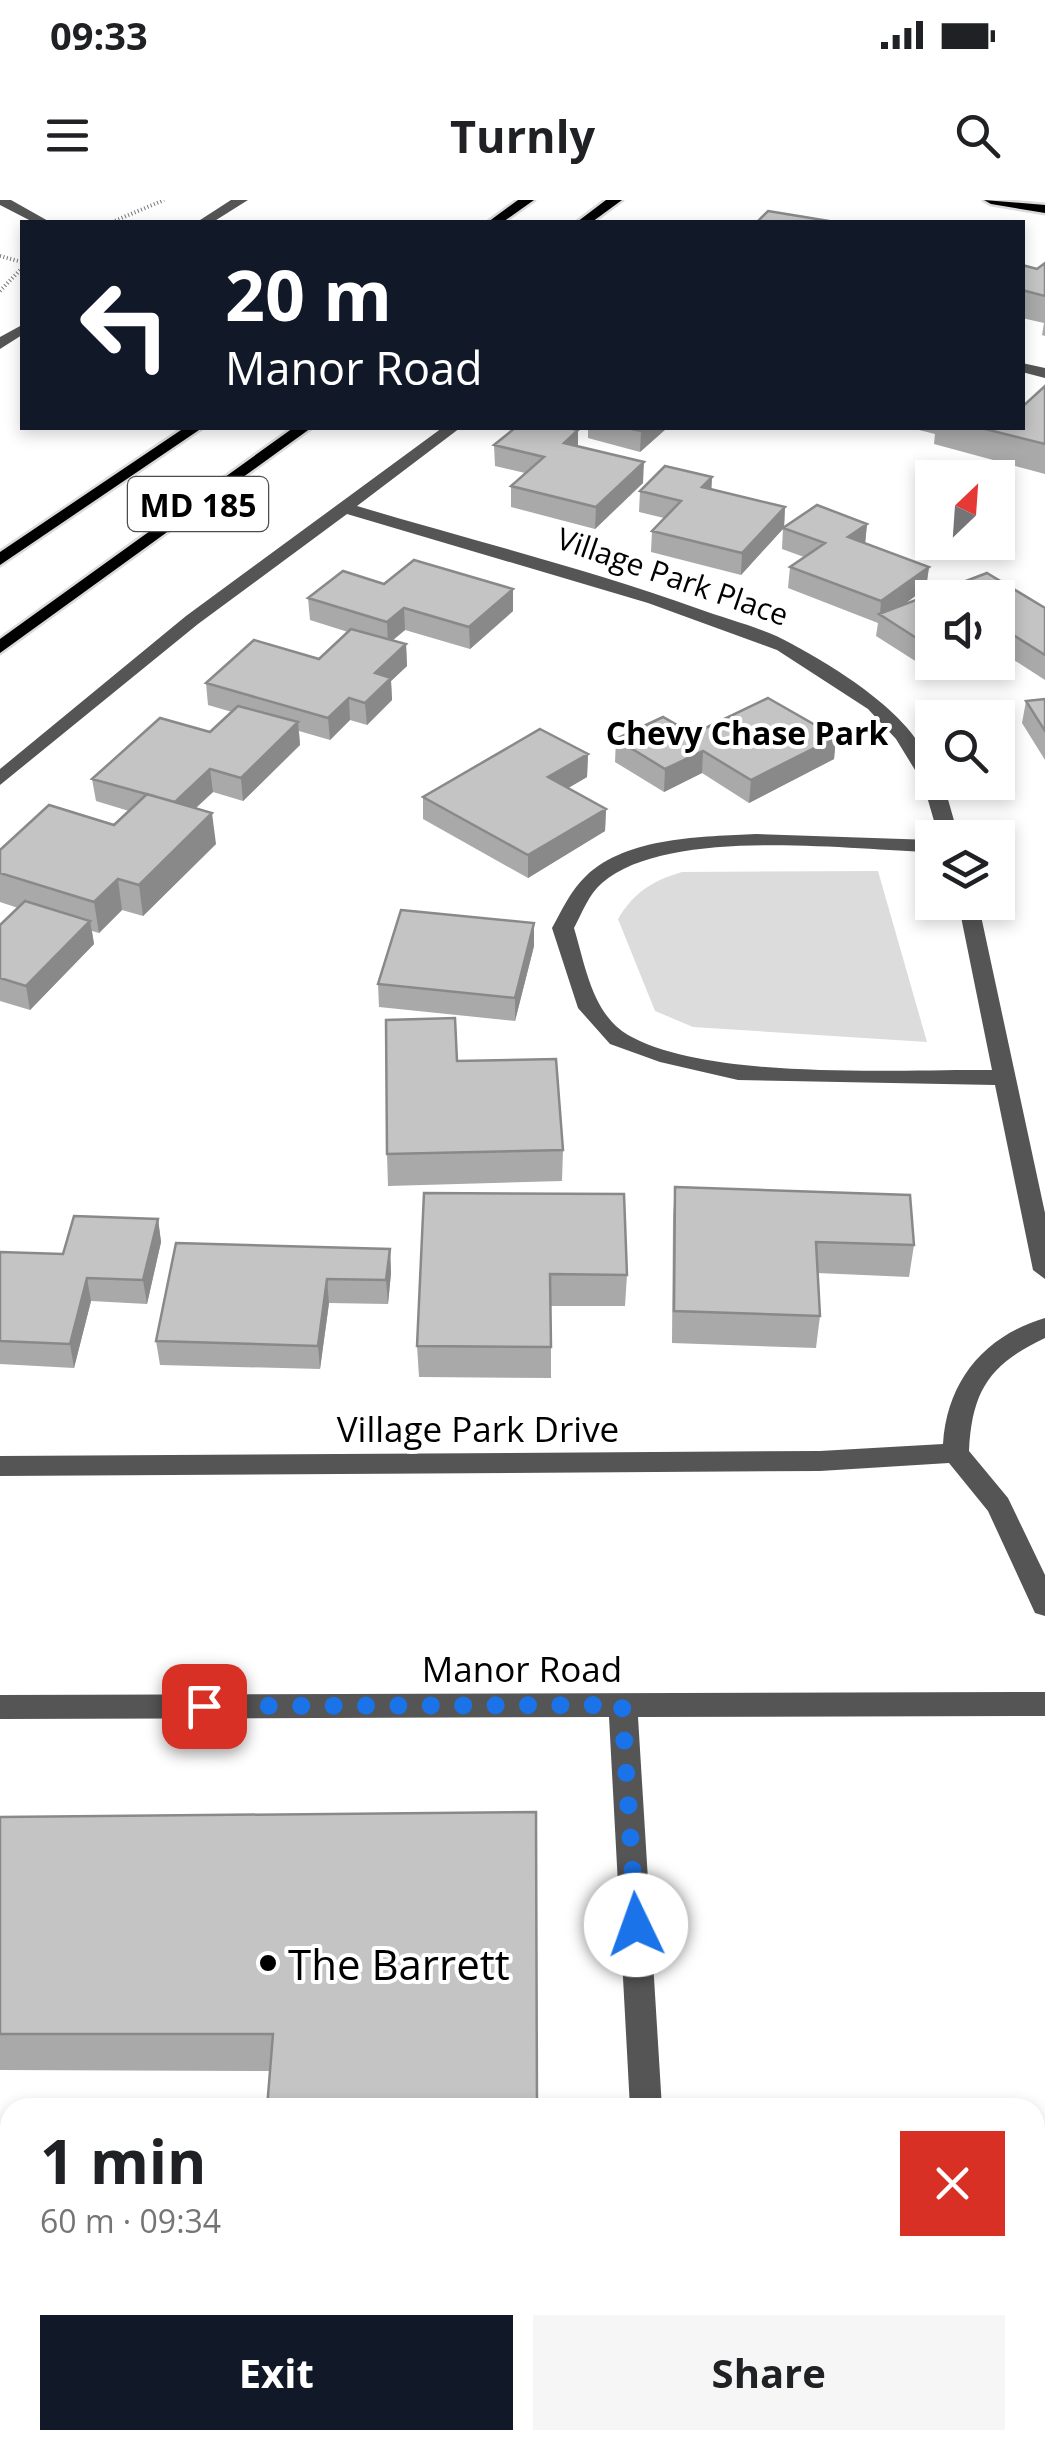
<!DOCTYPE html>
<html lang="en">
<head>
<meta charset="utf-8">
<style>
  body { margin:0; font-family:"Open Sans",sans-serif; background:#f6f6f6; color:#202124; height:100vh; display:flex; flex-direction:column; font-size:38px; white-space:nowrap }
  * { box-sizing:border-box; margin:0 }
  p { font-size:32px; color:#757577 }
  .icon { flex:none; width:55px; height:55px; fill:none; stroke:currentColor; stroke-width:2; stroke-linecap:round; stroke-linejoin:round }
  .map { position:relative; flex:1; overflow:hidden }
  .sheet { position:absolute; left:0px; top:1898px; width:1045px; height:352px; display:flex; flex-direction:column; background:#fff; border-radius:30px 30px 0 0; box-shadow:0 5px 15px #0003 }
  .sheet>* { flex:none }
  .guide { position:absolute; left:20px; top:20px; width:1005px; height:210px; border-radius:0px; box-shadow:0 5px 15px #0003; background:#111827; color:#fff; overflow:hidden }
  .needle { width:65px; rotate:25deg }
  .fabs { position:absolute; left:915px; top:260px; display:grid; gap:20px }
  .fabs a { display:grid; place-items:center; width:100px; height:100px; border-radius:0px; background:#fff; box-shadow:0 5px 15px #0003; font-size:50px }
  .pin { position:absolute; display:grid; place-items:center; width:85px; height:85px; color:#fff; margin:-42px; border-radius:20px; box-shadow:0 5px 15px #0006 }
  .me { position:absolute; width:110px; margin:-55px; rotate:357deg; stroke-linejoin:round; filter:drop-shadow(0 0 8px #0008) }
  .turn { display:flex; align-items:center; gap:35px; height:210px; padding:0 40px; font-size:45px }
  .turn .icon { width:130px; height:130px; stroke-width:2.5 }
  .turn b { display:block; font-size:70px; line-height:85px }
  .round { display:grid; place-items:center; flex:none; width:105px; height:105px; border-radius:0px; background:#f6f6f6 }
  .head { display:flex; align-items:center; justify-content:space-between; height:170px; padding:0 40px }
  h1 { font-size:60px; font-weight:700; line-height:75px }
  .action { display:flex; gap:20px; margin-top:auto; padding:20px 40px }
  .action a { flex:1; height:115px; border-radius:0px; background:#111827; color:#fff; font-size:40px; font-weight:700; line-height:115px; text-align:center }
  .action a+a { background:#f6f6f6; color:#202124 }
  .status { display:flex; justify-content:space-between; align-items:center; height:70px; padding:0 50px; background:#fff; direction:ltr }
  .status svg { height:28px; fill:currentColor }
  header { display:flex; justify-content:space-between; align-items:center; height:130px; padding:0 40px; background:#fff; font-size:45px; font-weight:700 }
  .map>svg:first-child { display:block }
  .green { fill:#dcdcdc }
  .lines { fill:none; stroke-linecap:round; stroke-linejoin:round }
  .major-casing { stroke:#dbdbdb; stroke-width:5 }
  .path { stroke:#777; stroke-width:4; stroke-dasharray:1 2.5; stroke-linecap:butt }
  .minor { fill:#555; fill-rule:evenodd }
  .major { fill:#000; fill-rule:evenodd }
  .wall { fill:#a9a9a9 }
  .shaded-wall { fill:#898989 }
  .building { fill:#c4c4c4; stroke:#898989; stroke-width:2.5 }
  .route { stroke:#1a73e8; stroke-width:18; stroke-dasharray:0 32.4 }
  .poi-dot { fill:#000; stroke:#fff; stroke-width:4 }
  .labels { text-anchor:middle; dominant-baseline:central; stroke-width:8; stroke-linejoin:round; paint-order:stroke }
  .far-street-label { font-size:30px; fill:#000; stroke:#fff }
  .shield { fill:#fff; stroke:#4c4c4c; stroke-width:2.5 }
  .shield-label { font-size:32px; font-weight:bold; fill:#000 }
  .far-neighbourhood-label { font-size:32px; font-weight:bold; fill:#000; stroke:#fff }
  .street-label { font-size:35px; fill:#000; stroke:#fff }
  .near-poi-label { font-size:42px; fill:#000; stroke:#fff; text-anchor:start }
</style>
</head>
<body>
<div class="status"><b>09:33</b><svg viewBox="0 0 49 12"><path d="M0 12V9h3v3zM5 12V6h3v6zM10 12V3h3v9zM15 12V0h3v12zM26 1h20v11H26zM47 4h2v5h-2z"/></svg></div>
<header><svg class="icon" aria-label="menu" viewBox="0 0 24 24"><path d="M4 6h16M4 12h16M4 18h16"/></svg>Turnly<svg class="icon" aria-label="search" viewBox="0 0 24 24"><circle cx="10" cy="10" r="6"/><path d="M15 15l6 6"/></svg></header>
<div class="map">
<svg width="1045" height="2248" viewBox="0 0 1045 2248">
  <rect width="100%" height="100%" fill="#fff"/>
  <path class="green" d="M878,671l49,171 -234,-15 -38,-16 -37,-92c16,-27 34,-38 64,-47z"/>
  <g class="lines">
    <defs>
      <path id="major" d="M518,0h16l-31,22h-15z
        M606,0h16l-30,22h-15z
        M984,0l61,5v8l-54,-9z
        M184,228h18l-202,137v-13z
        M293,228h18l-311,225v-14z"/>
    </defs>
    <use href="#major" class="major-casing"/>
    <path class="path" d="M112,22l52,-22
      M0,56l22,6
      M0,91l22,-23"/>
    <path class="minor" d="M0,0h11l39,22h-17l-33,-17z
      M231,0h17l-35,22h-16z
      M22,125v10l-22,14v-12z
      M1022,163l23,5v10l-23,-6z
      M442,228h18l-103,78c114,34 231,63 342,103 30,11 65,19 93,35 46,25 140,81 140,138h11l16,56h-20l-16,-55 -27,-44 -28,-30 -91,-59 -129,-47 -301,-89 -149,110 -198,161v-16l186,-153z
      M756,634l176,6v12c-85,-2 -263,-26 -330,31 -13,11 -20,30 -28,45 11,36 18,86 54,107 81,46 268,34 364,35l-34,-168h20l67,311v66l-12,-9 -38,-185 -257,-5 -78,-18 -50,-18 -32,-36 -26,-80c10,-18 19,-38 34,-52 42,-40 117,-39 170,-42z
      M1045,1118v20c-55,26 -73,52 -76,113l39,47 37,77v41l-10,-3 -47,-102 -39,-48 -129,8 -820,5v-20l820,-5 123,-7c4,-63 41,-108 102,-126z
      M1045,1492v24l-407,1 24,391h-32l-21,-391 -609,2v-24z
      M647,2240h36l1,8h-36z"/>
    <use href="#major" class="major"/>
  </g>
  <path class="wall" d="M1045,63v73l-3,-1 2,-12 -22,-5v-53l15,4z
    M1045,186v88l-111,-30 1,-10 -24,-6h111z
    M588,228h79l-27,24 -52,-14z
    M494,245l84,1 65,37 -48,46 -84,-22v-21l14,-13 -30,-7z
    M665,266l47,11 -1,12 74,18 -1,20 33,-22 50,19 -2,19 64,24 -3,21 -22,16 83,-31 58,35v72l-42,-27 -5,3v-58h-66v64h49l-39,16 -66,-42 2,-13 -90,-35 2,-21 14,-10 -22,-8 1,-21 -42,47 -90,-23 1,-21 12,-13 -25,-6 1,-21z
    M384,384l129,5v22l-43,38 -65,-19 -13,11 14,3 1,22 -16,15 1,19 -25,25 -17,-5 -20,20 -31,-9 1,14 -57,56 -30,-9 -17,16 20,36 -73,72 -21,-6 -23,23 -7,-2 2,13 -64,66 -30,-9v-76l18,-17 -18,-6v-52l114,-25 15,-14 -33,-10 -4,-22 118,-47 22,-20 -24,-7 -2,-22 113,-24 29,-27 -38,-12 -2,-22z
    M1045,499v61l-23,-37 4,-22z
    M693,534l143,3 -2,22 -85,44 -47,-30 -38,19 -49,-30 1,-23z
    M588,554l-1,23 -19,11 38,21 -1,22 -77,47 -105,-59v-22z
    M534,746l-19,75 -136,-14 -1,-23z
    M457,861l106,89 -1,31 -174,5 -1,-32z
    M675,987l239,58 -5,32 -92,-4 3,43 -4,32 -144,-5 1,-125z
    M424,993l203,82 -2,31h-74v72l-132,-1 -2,-31z
    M158,1019l3,23 -14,62 -56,-3 -17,67 -74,-4v-112l63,2z
    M390,1049l1,24 -3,31 -59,-1 -9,66 -160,-4 -4,-24z
    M0,1617l537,291 -267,-37 -270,-1z"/>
  <path class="shaded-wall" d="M645,228h22l-27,24 1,-21z
    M578,230v21l-14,-8z
    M644,262l-1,21 -48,46 1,-22z
    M712,277l-1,21 -9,-11z
    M785,307l-1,21 -43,47 1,-22z
    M867,324l-2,21 -17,-8z
    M929,367l-3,21 -40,30 -6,-4 1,-13z
    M513,389v22l-43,38 -1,-22z
    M404,408l1,22 -17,14 -1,-22z
    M1007,431l-4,22 -5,3v-21z
    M406,444l1,22 -16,15 1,19 -25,25 -2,-22 10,-30z
    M945,462h36l-39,16z
    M349,498l1,22 -20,20 -2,-22z
    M298,522l2,23 -57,56 -2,-23z
    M836,537l-2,22 -85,44 2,-23z
    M703,551l-1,22 -38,19 1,-23z
    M588,554l-1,23 -39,23v-23z
    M210,569l3,23 -36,33 -2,-22z
    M606,609l-1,22 -77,47v-23z
    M212,613l4,31 -73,72 -4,-31z
    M118,679l4,31 -23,23 -5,-31z
    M90,721l4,23 -64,66 -4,-24z
    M534,723v23l-19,75v-23z
    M158,1019l3,23 -14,62 -4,-24z
    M390,1049l1,24 -3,31 -2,-24z
    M87,1078l4,23 -17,67 -4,-24z
    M327,1079l2,24 -9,66 -2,-23z"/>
  <path class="building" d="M768,11l67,11h-78z
    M1045,63v33l-23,-6v-25l15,4z
    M1045,186v58l-64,-16h41v-21z
    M515,228h53l10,2 -14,13 80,19 -48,45 -85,-21 33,-29 -50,-12z
    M627,228h18l-4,3z
    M665,266l47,11 -10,10 83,20 -43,46 -90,-22 29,-30 -41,-10z
    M817,305l50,19 -19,13 81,30 -48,34 -91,-34 35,-24 -42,-15z
    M414,360l99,29 -44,38 -65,-19 -17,14 -79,-24 35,-27 41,13z
    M987,373l58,35v47l-38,-24 -9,4v-37h-66v50l-53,-34z
    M351,429l55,15 -31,29 16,5 -26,25 -16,-5 -21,20 -122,-35 48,-43 65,19z
    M768,498l68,39 -85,43 -48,-29 -38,18 -49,-30 47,-22 30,17z
    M1045,499v32l-19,-30z
    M238,506l60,16 -57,56 -31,-9 -35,33 -83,-23 68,-61 50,14z
    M540,529l48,25 -40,23 58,32 -78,46 -105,-58z
    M147,594l65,19 -73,72 -21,-6 -24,23 -94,-29v-23l49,-45 65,20z
    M25,701l65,20 -64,65 -26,-8v-53z
    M401,710l133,13 -19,75 -137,-14z
    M455,818l2,43 99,-2 7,91 -176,4 -1,-134z
    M675,987l235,8 4,50 -98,-3 4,74 -146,-5z
    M424,993l200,1 3,81 -77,-1 1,73 -134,-1z
    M74,1016l84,3 -15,61 -56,-2 -17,66 -70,-3v-89l63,2z
    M176,1043l214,6 -4,31 -59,-1 -9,67 -162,-5z
    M536,1612l1,296h-270l6,-74h-273v-217z
    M0,2037h10v203h530v8h-540z"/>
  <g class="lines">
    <path class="route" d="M204,1506l418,-1 14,220"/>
  </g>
  <circle class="poi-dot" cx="268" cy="1763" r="10"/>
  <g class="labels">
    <g class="far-street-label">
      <text transform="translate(673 376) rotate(19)">Village Park Place</text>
    </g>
    <rect class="shield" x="128" y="277" width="140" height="54" rx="8"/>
    <g class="shield-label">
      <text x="198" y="304">MD 185</text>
    </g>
    <g class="far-neighbourhood-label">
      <text x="747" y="532">Chevy Chase Park</text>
    </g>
    <g class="street-label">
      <text x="478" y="1228">Village Park Drive</text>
      <text x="522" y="1468">Manor Road</text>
    </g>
    <g class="near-poi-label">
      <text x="288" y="1763">The Barrett</text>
    </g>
  </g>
</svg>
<div class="fabs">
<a><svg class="needle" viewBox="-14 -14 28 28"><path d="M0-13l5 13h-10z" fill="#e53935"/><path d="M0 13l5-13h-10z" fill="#757577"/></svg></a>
<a><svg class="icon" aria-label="sound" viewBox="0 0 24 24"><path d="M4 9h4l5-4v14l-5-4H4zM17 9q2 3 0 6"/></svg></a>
<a><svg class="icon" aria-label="search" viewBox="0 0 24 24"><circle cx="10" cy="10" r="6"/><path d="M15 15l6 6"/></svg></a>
<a><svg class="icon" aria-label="layers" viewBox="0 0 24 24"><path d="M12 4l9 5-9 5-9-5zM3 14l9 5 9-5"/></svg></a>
</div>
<div class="pin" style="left:204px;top:1506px;background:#d93025"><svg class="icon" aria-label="arrive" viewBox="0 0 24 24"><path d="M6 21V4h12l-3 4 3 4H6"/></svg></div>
<svg class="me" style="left:636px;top:1725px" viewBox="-20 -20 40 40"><circle r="19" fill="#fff"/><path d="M0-13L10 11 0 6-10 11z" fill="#1a73e8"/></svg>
<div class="guide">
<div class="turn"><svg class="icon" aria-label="left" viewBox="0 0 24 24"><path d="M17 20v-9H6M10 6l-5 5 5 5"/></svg><div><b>20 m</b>Manor Road</div></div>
</div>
<section class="sheet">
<div class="head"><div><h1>1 min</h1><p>60 m · 09:34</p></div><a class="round" style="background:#d93025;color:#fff"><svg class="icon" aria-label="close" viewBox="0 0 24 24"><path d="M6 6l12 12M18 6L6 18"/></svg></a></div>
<div class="action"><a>Exit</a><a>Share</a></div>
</section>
</div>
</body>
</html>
